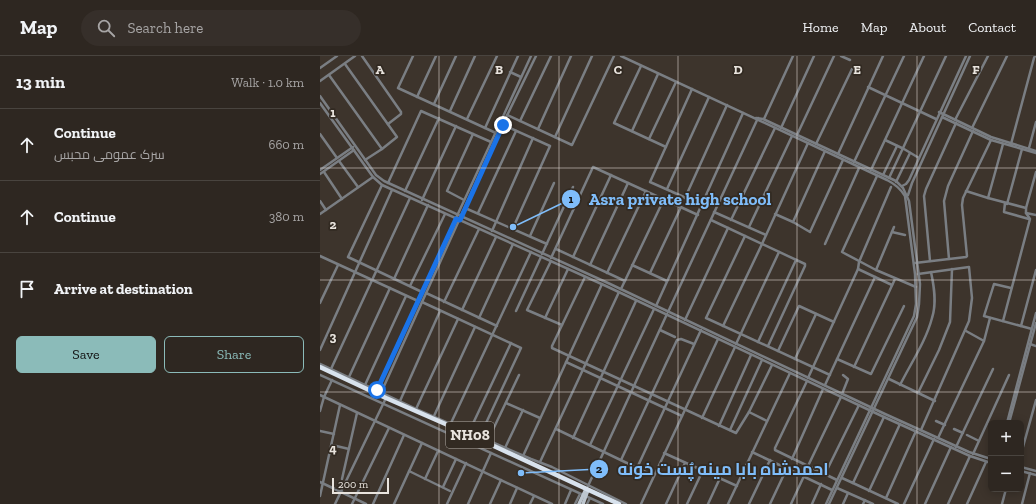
<!DOCTYPE html>
<html lang="en">
<head>
<meta charset="utf-8">
<style>
  body { margin:0; font-family:"Zilla Slab",Cairo,serif; background:#362f2a; color:#f1f3f6 }
  .controls { position:absolute; right:12px; bottom:12px; display:grid; overflow:hidden; border-radius:6px; box-shadow:0 2px 10px #0003 }
  .controls button { width:36px; height:36px; display:grid; place-items:center; padding:0; border:0; border-bottom:1px solid #49443f; background:#2e2721; color:#f1f3f6; font:20px sans-serif }
  .scale { position:absolute; left:12px; bottom:10px; width:57px; box-sizing:border-box; padding-left:4px; border:2px solid #e9e4de; border-top:0; font-size:11px; line-height:14px; white-space:nowrap; color:#e9e4de; -webkit-text-stroke:3px #322a22; paint-order:stroke }
  .stop { position:absolute; width:12px; height:12px; margin:-9px; border:3px solid #1a73e8; border-radius:50%; background:#fff }
  .stop.end { background:#1a73e8; border-color:#fff; box-shadow:0 1px 4px #0008 }
  .list { margin:0; padding:0; list-style:none }
  h2 { display:flex; justify-content:space-between; align-items:center; height:52px; margin:0; padding:0 16px; font-size:17px }
  h2 small { font-size:13px; font-weight:400; color:#a7a5a5 }
  .list li { display:grid; grid-template-columns:26px 1fr auto; gap:12px; align-items:center; box-sizing:border-box; height:72px; padding:0 16px; border-top:1px solid #49443f }
  .list b { display:block; font-size:15px; white-space:nowrap }
  .list p { margin:0; font-size:13px; white-space:nowrap; color:#a7a5a5 }
  .list em { font-size:13px; font-style:normal; color:#a7a5a5 }
  .actions { display:flex; gap:8px; padding:12px 16px }
  .actions a { flex:1; padding:9px 0; border:1px solid #8bbbb9; border-radius:6px; text-align:center; font-size:14px; color:#8bbbb9 }
  .actions .main { background:#8bbbb9; color:#111 }
  .icon { flex:none; width:22px; height:22px; fill:none; stroke:currentColor; stroke-width:2; stroke-linecap:round; stroke-linejoin:round }
  .map { position:relative; flex:none; width:716px; height:448px; overflow:hidden }
  header { display:flex; align-items:center; gap:24px; box-sizing:border-box; height:56px; padding:0 20px; background:#2e2721; border-bottom:1px solid #49443f }
  header strong { font-size:19px }
  nav { display:flex; gap:22px; margin-inline-start:auto; font-size:14px }
  .search { width:280px; height:36px; background:#362f2a; display:flex; align-items:center; gap:10px; box-sizing:border-box; padding:0 14px; border-radius:22px; color:#a7a5a5; font-size:15px }
  main { display:flex }
  aside { flex:1; background:#2e2721 }
  .map>svg:first-child { display:block }
</style>
</head>
<body>
<header>
<strong>Map</strong>
<div class="search"><svg class="icon" aria-label="search" viewBox="0 0 24 24"><circle cx="10" cy="10" r="6"/><path d="M15 15l6 6"/></svg>Search here</div>
<nav><a>Home</a><a>Map</a><a>About</a><a>Contact</a></nav>
</header>
<main>
<aside>
<h2>13 min<small>Walk · 1.0 km</small></h2>
<ul class="list">
<li><svg class="icon" aria-label="ahead" viewBox="0 0 24 24"><path d="M12 20V5M6 11l6-6 6 6"/></svg><div><b>Continue</b><p>سرک عمومی محبس</p></div><em>660 m</em></li>
<li><svg class="icon" aria-label="ahead" viewBox="0 0 24 24"><path d="M12 20V5M6 11l6-6 6 6"/></svg><div><b>Continue</b></div><em>380 m</em></li>
<li><svg class="icon" aria-label="arrive" viewBox="0 0 24 24"><path d="M6 21V4h12l-3 4 3 4H6"/></svg><div><b>Arrive at destination</b></div></li>
</ul>
<div class="actions"><a class="main">Save</a><a>Share</a></div>
</aside>
<div class="map">
<svg width="716" height="448" viewBox="0 0 716 448">
  <rect width="100%" height="100%" fill="#3d342c"/>
  <g fill="none" stroke-linecap="round" stroke-linejoin="round">
    <g stroke="#7a7e83" stroke-width="2.5">
      <polyline points="42,0 81,56 81,58 68,68"/>
      <polyline points="93,0 78,32 176,77"/>
      <path d="M301,0L567,124C575,128 580,132 585,140L595,218L596,248L594,260L506,448"/>
      <polyline points="521,0 530,4"/>
      <polyline points="25,8 77,81 62,93 45,104"/>
      <polyline points="321,10 294,67 346,91"/>
      <polyline points="0,12 17,0"/>
      <polyline points="190,16 201,21"/>
      <polyline points="9,19 62,93"/>
      <polyline points="0,25 35,0"/>
      <polyline points="548,31 616,63"/>
      <polyline points="372,33 330,126 382,149"/>
      <polyline points="0,40 56,119 64,125 288,227 565,358 649,396 671,403"/>
      <polyline points="97,41 116,0"/>
      <polyline points="0,47 53,121 62,129 286,230 564,361 650,400 671,407"/>
      <polyline points="114,48 136,0"/>
      <polyline points="130,55 155,0"/>
      <polyline points="619,56 671,81 716,95"/>
      <polyline points="187,59 252,89 294,0"/>
      <polyline points="622,61 671,84 716,97"/>
      <polyline points="436,62 443,63 576,125 583,132 589,145 600,228 599,248 597,261 509,448"/>
      <polyline points="147,63 177,0"/>
      <polyline points="444,63 473,0"/>
      <polyline points="635,64 668,0"/>
      <polyline points="200,65 231,0"/>
      <polyline points="183,69 230,90 193,172"/>
      <polyline points="165,72 198,0"/>
      <polyline points="461,72 494,0"/>
      <polyline points="652,72 687,0"/>
      <polyline points="218,73 251,0"/>
      <polyline points="312,75 338,18"/>
      <polyline points="0,78 17,102"/>
      <polyline points="477,79 514,0"/>
      <polyline points="235,81 272,0"/>
      <polyline points="329,83 356,26"/>
      <polyline points="565,84 584,93 599,102"/>
      <polyline points="496,88 532,13"/>
      <polyline points="691,88 714,2 715,0"/>
      <polyline points="709,92 716,66"/>
      <polyline points="518,98 563,0"/>
      <polyline points="19,105 38,131"/>
      <polyline points="534,106 584,0"/>
      <polyline points="0,114 33,91"/>
      <polyline points="551,114 604,0"/>
      <polyline points="4,116 22,143"/>
      <polyline points="0,118 34,94"/>
      <polyline points="563,119 577,90"/>
      <polyline points="557,120 522,196 556,214 596,231"/>
      <polyline points="569,122 626,0"/>
      <polyline points="576,126 590,97"/>
      <polyline points="68,127 101,55 171,86"/>
      <polyline points="62,129 28,201 102,236"/>
      <polyline points="582,130 586,128 589,124 646,0"/>
      <polyline points="347,133 389,41"/>
      <polyline points="85,135 119,62"/>
      <polyline points="646,135 668,142 706,152 706,157 716,159"/>
      <polyline points="588,139 592,127 650,0"/>
      <polyline points="365,142 407,49"/>
      <polyline points="668,142 683,88"/>
      <polyline points="102,144 136,70"/>
      <polyline points="144,144 127,135 153,78"/>
      <polyline points="0,145 6,154"/>
      <polyline points="685,147 684,156 709,163"/>
      <polyline points="687,148 702,93"/>
      <polyline points="145,152 227,188"/>
      <polyline points="706,152 716,116"/>
      <polyline points="394,156 446,179"/>
      <polyline points="158,157 196,75"/>
      <polyline points="0,158 53,121"/>
      <polyline points="455,158 473,166 490,176 523,104"/>
      <polyline points="391,164 485,208 485,210 448,290"/>
      <polyline points="411,164 455,72"/>
      <polyline points="473,166 505,95"/>
      <polyline points="429,171 472,80"/>
      <polyline points="172,175 213,82"/>
      <polyline points="572,176 585,179"/>
      <polyline points="210,180 234,127"/>
      <polyline points="425,180 386,262 510,319"/>
      <polyline points="505,188 539,112"/>
      <polyline points="236,193 305,225"/>
      <polyline points="222,198 253,131"/>
      <polyline points="0,200 98,245"/>
      <polyline points="253,201 291,119"/>
      <polyline points="231,202 273,111 378,159"/>
      <polyline points="629,203 624,145 628,130 653,75"/>
      <polyline points="231,205 207,254 242,269"/>
      <polyline points="610,205 604,140 606,133 636,67"/>
      <polyline points="595,207 646,201 647,200 642,149 643,142 671,84"/>
      <polyline points="270,209 308,127"/>
      <polyline points="312,209 347,225"/>
      <polyline points="538,213 572,229"/>
      <polyline points="556,214 574,171"/>
      <polyline points="287,217 326,135"/>
      <polyline points="330,217 361,151"/>
      <polyline points="598,218 649,211 652,242 649,265 601,374"/>
      <polyline points="265,221 232,290 232,292 416,377 429,356 452,309"/>
      <polyline points="74,223 108,149"/>
      <polyline points="90,230 125,158"/>
      <polyline points="691,232 674,228 664,260 712,273"/>
      <polyline points="301,233 344,143"/>
      <polyline points="106,237 177,270"/>
      <polyline points="102,246 201,292 160,380"/>
      <polyline points="124,246 159,173"/>
      <polyline points="0,247 18,209"/>
      <polyline points="336,250 423,57"/>
      <polyline points="142,254 176,181"/>
      <polyline points="196,255 221,201"/>
      <polyline points="348,256 438,62"/>
      <polyline points="159,262 193,188"/>
      <polyline points="225,262 248,213"/>
      <polyline points="365,264 408,172"/>
      <polyline points="683,265 710,163 706,157"/>
      <polyline points="403,270 442,188 488,87"/>
      <polyline points="701,270 716,214"/>
      <polyline points="340,274 355,281"/>
      <polyline points="646,275 664,285"/>
      <polyline points="438,286 476,204"/>
      <polyline points="416,288 459,196"/>
      <polyline points="710,288 716,290"/>
      <polyline points="0,294 72,134"/>
      <polyline points="458,295 479,250 514,266"/>
      <polyline points="475,303 496,258"/>
      <polyline points="517,303 551,318 584,250"/>
      <polyline points="246,306 362,360"/>
      <polyline points="0,308 96,353 211,403 232,411 306,448"/>
      <polyline points="534,311 575,223"/>
      <polyline points="11,313 90,142"/>
      <polyline points="0,319 283,448"/>
      <polyline points="29,321 70,232"/>
      <polyline points="488,322 538,213 539,206 571,131"/>
      <polyline points="569,323 615,345"/>
      <polyline points="487,325 455,392 455,394 517,424"/>
      <polyline points="45,329 86,240"/>
      <polyline points="505,329 555,221"/>
      <path d="M580,329C591,307 606,285 612,262C617,247 614,230 611,216"/>
      <polyline points="55,337 211,0"/>
      <polyline points="598,337 619,294 630,266 632,213"/>
      <polyline points="522,338 528,323 523,319"/>
      <polyline points="0,339 232,448"/>
      <polyline points="60,339 178,78 216,0"/>
      <polyline points="80,345 120,255"/>
      <polyline points="186,347 220,362"/>
      <polyline points="96,353 138,263"/>
      <polyline points="0,355 4,341 12,324"/>
      <polyline points="429,356 447,365"/>
      <polyline points="114,360 155,271"/>
      <polyline points="382,362 415,291"/>
      <polyline points="616,365 625,369"/>
      <polyline points="131,367 211,196"/>
      <polyline points="687,367 716,257"/>
      <polyline points="689,367 716,267"/>
      <polyline points="399,370 431,299"/>
      <polyline points="236,373 334,420"/>
      <polyline points="634,373 643,377"/>
      <polyline points="410,374 442,304"/>
      <polyline points="0,375 14,378"/>
      <polyline points="149,376 191,287"/>
      <polyline points="647,379 659,385"/>
      <polyline points="253,382 316,245"/>
      <polyline points="618,382 664,285 670,262"/>
      <polyline points="168,384 199,319"/>
      <polyline points="12,389 29,393"/>
      <polyline points="270,389 334,253"/>
      <polyline points="636,391 673,313"/>
      <polyline points="185,392 203,354"/>
      <polyline points="432,396 512,434"/>
      <polyline points="344,397 417,430"/>
      <polyline points="653,398 689,319"/>
      <polyline points="701,398 716,344"/>
      <polyline points="203,400 282,228"/>
      <polyline points="472,403 503,333"/>
      <polyline points="301,404 357,284 361,283 374,288"/>
      <polyline points="220,406 299,236"/>
      <polyline points="488,410 521,341"/>
      <polyline points="701,411 716,415"/>
      <polyline points="317,412 381,274"/>
      <polyline points="89,415 130,435"/>
      <polyline points="701,415 716,419"/>
      <polyline points="505,418 539,349"/>
      <polyline points="522,422 533,427 564,361"/>
      <polyline points="22,423 37,357"/>
      <polyline points="105,423 118,395"/>
      <polyline points="0,426 46,448"/>
      <polyline points="533,427 578,448"/>
      <polyline points="268,430 347,258"/>
      <polyline points="123,431 136,403"/>
      <polyline points="517,432 553,448"/>
      <polyline points="549,435 580,368"/>
      <polyline points="0,440 20,349"/>
      <polyline points="566,442 596,375"/>
      <polyline points="15,448 66,342"/>
      <polyline points="32,448 69,372"/>
      <polyline points="53,448 84,379"/>
      <polyline points="74,448 102,387"/>
      <polyline points="127,448 146,407"/>
      <polyline points="148,448 171,397"/>
      <polyline points="170,448 181,424"/>
      <polyline points="190,448 197,432"/>
      <polyline points="210,448 214,440"/>
      <polyline points="245,448 251,434"/>
      <polyline points="255,448 260,438"/>
      <polyline points="267,448 270,442"/>
      <polyline points="321,448 398,283"/>
      <polyline points="346,448 365,407"/>
      <polyline points="367,448 383,414"/>
      <polyline points="388,448 400,422"/>
      <polyline points="408,448 470,317"/>
      <polyline points="429,448 450,404"/>
      <polyline points="450,448 467,412"/>
      <polyline points="471,448 484,420"/>
      <polyline points="492,448 501,428"/>
      <polyline points="523,448 528,437"/>
      <polyline points="543,448 545,444"/>
      <polyline points="584,448 614,383"/>
      <polyline points="605,448 631,391"/>
      <polyline points="628,448 650,400"/>
      <polyline points="647,448 666,406"/>
      <polyline points="682,448 686,433"/>
      <polyline points="702,448 710,417"/>
    </g>
    <g stroke="#bdc6cf" stroke-width="3.5">
      <polyline points="259,448 266,433"/>
      <polyline points="263,448 268,434"/>
    </g>
    <polyline stroke="#d8e2ed" stroke-width="4.5" points="0,311 66,342 146,377 299,448"/>
  </g>
  <g fill="none" stroke-linecap="round" stroke-linejoin="round">
    <polyline stroke="#1a73e8" stroke-width="5" points="57,334 136,163 140,164 141,162 183,69"/>
  </g>
  <path fill="none" stroke="#e9e4de" stroke-width="1" stroke-opacity="0.55" d="M119,0V448M239,0V448M358,0V448M477,0V448M597,0V448M0,112H716M0,224H716M0,336H716"/>
  <g text-anchor="middle" stroke-width="3.5" stroke-linejoin="round" paint-order="stroke">
    <rect fill="#322a22" stroke="#b2aca6" stroke-width="1" x="126" y="366" width="48" height="26" rx="3"/>
    <g font-size="15" font-weight="bold" fill="#e9e4de">
      <text x="150" y="384">NH08</text>
    </g>
  </g>
  <g font-size="13" text-anchor="middle" font-weight="bold" fill="#e9e4de" stroke="#322a22" stroke-width="3.5" stroke-linejoin="round" paint-order="stroke">
    <text x="60" y="18">A</text>
    <text x="179" y="18">B</text>
    <text x="298" y="18">C</text>
    <text x="418" y="18">D</text>
    <text x="537" y="18">E</text>
    <text x="656" y="18">F</text>
    <text x="13" y="61">1</text>
    <text x="13" y="173">2</text>
    <text x="13" y="285">3</text>
    <text x="13" y="397">4</text>
  </g>
  <path fill="none" stroke="#7fbdfa" stroke-width="1.5" d="M193 171L251 143M201 417L279 413"/>
  <g fill="#7fbdfa" stroke="#322a22" stroke-width="1.5">
    <circle cx="193" cy="171" r="4"/>
    <circle cx="201" cy="417" r="4"/>
    <circle cx="251" cy="143" r="10"/>
    <circle cx="279" cy="413" r="10"/>
  </g>
  <g font-size="12" text-anchor="middle" font-weight="bold" fill="#111">
    <text x="251" y="147">1</text>
    <text x="279" y="417">2</text>
  </g>
  <g font-size="17" text-anchor="middle" font-weight="bold" fill="#7fbdfa" stroke="#322a22" stroke-width="3.5" stroke-linejoin="round" paint-order="stroke">
    <text x="360" y="149">Asra private high school</text>
    <text x="403" y="419">احمدشاه بابا مینه پُست خونه</text>
  </g>
</svg>
<div class="controls">
<button>+</button>
<button>−</button>
</div>
<div class="scale">200 m</div>
<div class="stop" style="left:57px;top:334px"></div>
<div class="stop end" style="left:183px;top:69px"></div>
</div>
</main>
</body>
</html>
